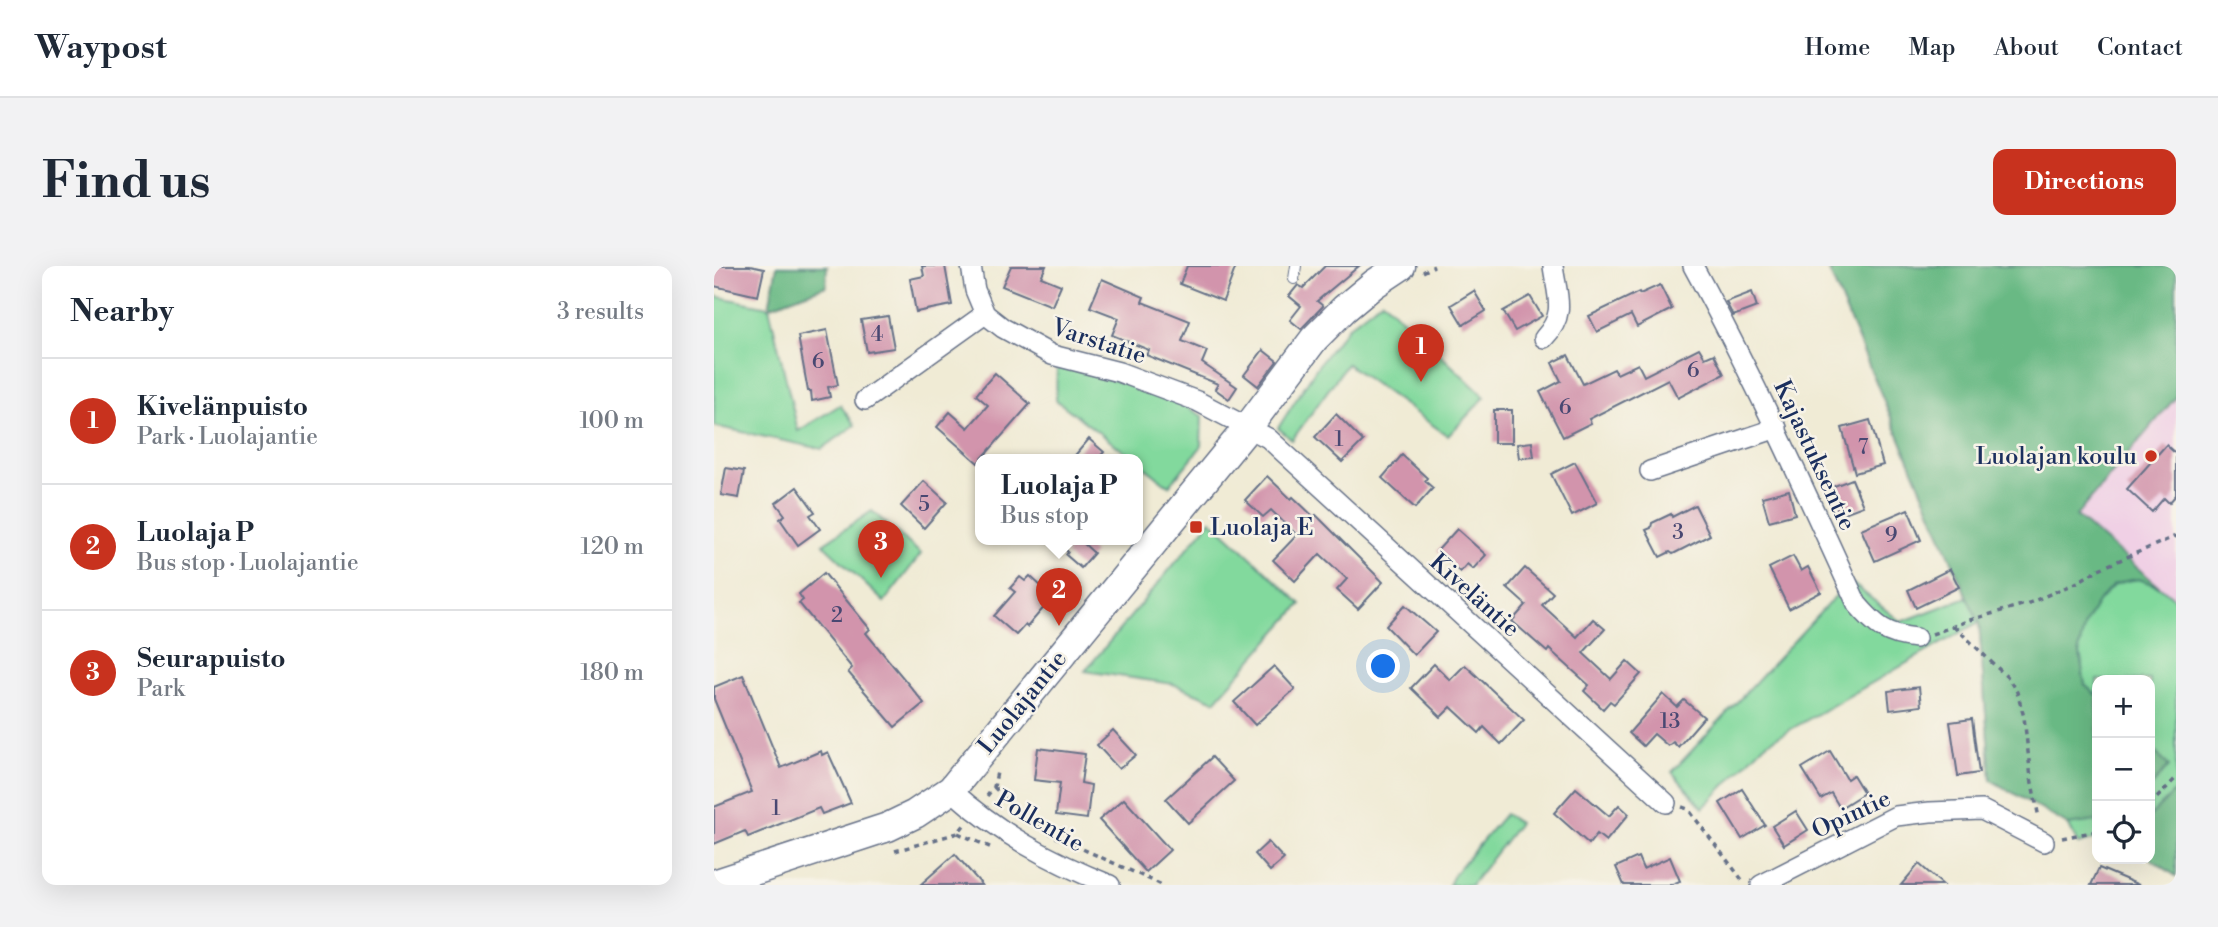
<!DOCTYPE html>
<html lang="en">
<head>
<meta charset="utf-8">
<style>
  body { margin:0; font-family:"Libre Bodoni",serif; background:#f2f2f3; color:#1f2937 }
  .controls { position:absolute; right:21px; bottom:21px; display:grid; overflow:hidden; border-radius:14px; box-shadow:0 7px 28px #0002 }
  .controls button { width:63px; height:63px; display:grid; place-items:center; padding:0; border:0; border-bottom:2px solid #e0e1e3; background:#fff; color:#1f2937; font:35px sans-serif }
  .you { position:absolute; left:670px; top:401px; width:24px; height:24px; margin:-18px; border:5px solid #fff; border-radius:50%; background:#1a73e8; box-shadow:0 0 0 10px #1a73e833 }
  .badge { display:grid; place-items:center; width:46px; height:46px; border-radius:50%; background:#c8321e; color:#fff; font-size:23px; font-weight:700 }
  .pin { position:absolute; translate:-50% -58px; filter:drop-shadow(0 2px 4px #0008) }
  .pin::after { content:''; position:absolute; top:37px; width:24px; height:21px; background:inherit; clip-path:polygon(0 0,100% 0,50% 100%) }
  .popup { position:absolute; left:261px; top:188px; width:168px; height:91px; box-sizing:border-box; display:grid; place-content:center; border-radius:14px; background:#fff; filter:drop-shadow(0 2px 5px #0005); font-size:23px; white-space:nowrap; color:#747a83 }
  .popup b { font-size:26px; color:#1f2937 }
  .popup::after { content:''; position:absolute; left:50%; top:100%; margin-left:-14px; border:14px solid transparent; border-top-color:#fff }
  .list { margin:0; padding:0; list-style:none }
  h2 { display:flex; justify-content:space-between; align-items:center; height:91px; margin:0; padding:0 28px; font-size:30px }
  h2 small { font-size:23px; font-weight:400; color:#747a83 }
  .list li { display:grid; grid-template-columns:46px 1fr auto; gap:21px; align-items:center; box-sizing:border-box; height:126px; padding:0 28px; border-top:2px solid #e0e1e3 }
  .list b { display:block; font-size:26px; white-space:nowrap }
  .list p { margin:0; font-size:23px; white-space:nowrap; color:#747a83 }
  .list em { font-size:23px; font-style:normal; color:#747a83 }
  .icon { flex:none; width:38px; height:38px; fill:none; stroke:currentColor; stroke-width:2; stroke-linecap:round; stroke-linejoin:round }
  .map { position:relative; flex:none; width:1462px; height:619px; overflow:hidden; border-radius:14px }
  header { display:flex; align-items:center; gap:42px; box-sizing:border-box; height:98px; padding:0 35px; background:#fff; border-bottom:2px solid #e0e1e3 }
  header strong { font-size:33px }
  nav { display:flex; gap:38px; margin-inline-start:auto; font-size:24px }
  .intro { display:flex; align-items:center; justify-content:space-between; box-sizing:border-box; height:168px; padding:0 42px }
  h1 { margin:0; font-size:49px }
  .button { padding:18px 32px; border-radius:14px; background:#c8321e; color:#fff; font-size:24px; font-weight:700 }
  main { display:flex; gap:42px; padding:0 42px }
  aside { flex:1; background:#fff; border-radius:14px; box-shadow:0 7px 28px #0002 }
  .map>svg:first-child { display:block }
</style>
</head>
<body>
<header>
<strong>Waypost</strong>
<nav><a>Home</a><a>Map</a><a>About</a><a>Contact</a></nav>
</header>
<div class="intro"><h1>Find us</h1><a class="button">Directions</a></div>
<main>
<aside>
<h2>Nearby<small>3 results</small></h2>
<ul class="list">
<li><span class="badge">1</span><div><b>Kivelänpuisto</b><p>Park · Luolajantie</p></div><em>100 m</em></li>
<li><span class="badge">2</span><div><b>Luolaja P</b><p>Bus stop · Luolajantie</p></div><em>120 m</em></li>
<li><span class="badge">3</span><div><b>Seurapuisto</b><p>Park</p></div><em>180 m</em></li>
</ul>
</aside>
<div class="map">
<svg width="1462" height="619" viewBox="0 0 1462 619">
  <rect width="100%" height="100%" fill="#f7f3e8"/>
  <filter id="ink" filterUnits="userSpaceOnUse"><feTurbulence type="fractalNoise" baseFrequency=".0143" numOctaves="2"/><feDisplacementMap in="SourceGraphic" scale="14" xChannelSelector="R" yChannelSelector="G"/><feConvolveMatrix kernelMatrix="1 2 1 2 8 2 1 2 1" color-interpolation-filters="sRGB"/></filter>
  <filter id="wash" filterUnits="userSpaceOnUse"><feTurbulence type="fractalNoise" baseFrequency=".00686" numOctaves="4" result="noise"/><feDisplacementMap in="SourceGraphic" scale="28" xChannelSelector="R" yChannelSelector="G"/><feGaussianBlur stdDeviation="1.57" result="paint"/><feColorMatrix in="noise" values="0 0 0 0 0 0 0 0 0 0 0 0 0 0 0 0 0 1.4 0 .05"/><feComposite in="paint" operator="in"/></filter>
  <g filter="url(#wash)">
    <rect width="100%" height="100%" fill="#f0ebd5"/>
    <polygon fill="#f0d0e5" points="1462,131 1462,334 1362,250"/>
    <g fill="#82d99d" stroke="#4e847e" stroke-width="2">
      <polygon points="0,30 55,41 84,165 126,139 141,159 108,183 0,160"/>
      <polygon points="668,34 771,131 734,170 633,98 578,174 564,162 603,101 635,60"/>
      <path d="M343,99C390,112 447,123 488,150L487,181L455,220L424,196V194H421L342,134Z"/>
      <polygon points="158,245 207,288 170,336 109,278"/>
      <polygon points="497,254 587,338 501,435 459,418 371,405"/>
      <path d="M1425,313L1446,321L1462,334V610L1436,592V414H1383V573L1364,578L1354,558L1277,514L1265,356L1051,478L989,542L958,506L1128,323L1139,318L1187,356L1253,331L1265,355L1368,398C1368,394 1365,387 1365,382C1364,364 1384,330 1399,320C1406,315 1417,314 1425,313Z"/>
      <polygon points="791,548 805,557 757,619 735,619 741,607"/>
    </g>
    <g fill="#69b984" stroke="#427471" stroke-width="2">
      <polygon points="63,0 113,0 112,20 55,41"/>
      <polygon points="1127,0 1462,0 1462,131 1362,250 1446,321 1425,313 1412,315 1399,319 1384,336 1371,358 1365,382 1371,419 1383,430 1383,555 1354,559 1277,514 1265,356 1253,331 1115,5"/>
      <polygon points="1436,481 1455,500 1436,522"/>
      <polygon points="1462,524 1462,610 1436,592 1436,550"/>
    </g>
    <g id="blocks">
      <g fill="#d294ac">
        <polygon points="0,0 36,0 50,3 44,30 0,20"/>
        <polygon points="208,0 231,0 238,39 202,46 196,13 210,10"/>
        <polygon points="297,0 332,0 327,11 347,19 338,40 288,20"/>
        <polygon points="473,0 522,0 509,35 466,18"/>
        <polygon points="611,0 645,0 603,35 609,40 587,63 576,54 587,40 575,30 584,19 589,22"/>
        <polygon points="388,13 430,31 428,36 476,55 468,75 493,85 488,97 523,121 515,133 501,123 504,118 432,89 435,84 398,69 405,52 376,41"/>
        <polygon points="946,19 958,43 923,61 917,49 883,66 875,50 925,26 926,28"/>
        <polygon points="760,25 772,45 749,59 737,39"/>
        <polygon points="1038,26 1043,41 1019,50 1012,36"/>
        <polygon points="816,30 828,50 801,65 789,45"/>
        <polygon points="174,50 180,82 153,86 147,54"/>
        <polygon points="113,64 124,119 114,121 116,131 98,135 97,125 94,125 84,70"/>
        <polygon points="985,82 991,92 1000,88 1010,108 964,132 954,113 875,153 877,157 849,171 826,126 847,115 838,97 854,89 869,118 900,103 903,108 924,98 930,110"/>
        <polygon points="549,84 563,95 544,120 530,109"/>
        <polygon points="281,107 316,138 264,197 223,161 236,146 254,162 274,139 262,129"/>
        <rect x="780" y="144" width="18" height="33"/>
        <polygon points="622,148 649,175 628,196 601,171"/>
        <polygon points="1156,154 1169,199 1141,207 1128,162"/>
        <polygon points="375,173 390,186 383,194 357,194"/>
        <polygon points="818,176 820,191 805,192 803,178"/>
        <polygon points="1452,179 1462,188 1462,229 1455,237 1450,232 1438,246 1413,223"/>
        <polygon points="688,189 713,212 711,215 719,222 701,242 668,212"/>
        <polygon points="861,196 883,237 858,250 837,208"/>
        <polygon points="12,202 30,205 25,232 7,229"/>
        <polygon points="553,210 577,233 579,231 600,251 602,249 669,316 644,343 623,324 633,313 606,288 581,315 559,294 583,269 557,244 549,251 531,234"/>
        <polygon points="1138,213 1149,240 1125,249 1115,222"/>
        <polygon points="210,215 233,236 210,262 187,240"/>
        <polygon points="83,221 101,246 96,249 106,263 84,279 66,253 71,249 62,237"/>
        <polygon points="1075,224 1081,248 1055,255 1048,231"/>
        <polygon points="981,239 996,269 959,288 956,286 946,291 932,264 937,262 938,257 957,248 958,251"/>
        <polygon points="1194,243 1207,274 1161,295 1147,263"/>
        <polygon points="743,263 772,289 759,303 753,298 746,306 723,285"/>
        <polygon points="358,274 366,274 380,287 367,302 352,289 354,286 351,283"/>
        <polygon points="1079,290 1087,305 1094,301 1107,326 1075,343 1055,302"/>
        <polygon points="811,302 839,327 828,339 863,371 879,353 891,363 869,387 897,413 913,395 927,408 900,438 896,435 889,443 870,425 875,419 835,383 833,386 798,355 812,339 793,322"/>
        <polygon points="1236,303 1245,321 1202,342 1194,324"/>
        <polygon points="110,307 156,363 152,367 210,437 181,461 134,406 138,402 85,337 89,334 85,328"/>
        <polygon points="316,310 339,331 313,361 311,359 302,369 280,350 301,326 296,322 306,311 311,315"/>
        <polygon points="691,339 722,366 700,389 672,360"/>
        <polygon points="720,398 736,414 751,399 810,454 787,478 770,461 765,467 737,441 727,451 697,422"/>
        <polygon points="560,400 581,423 541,459 520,436"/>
        <polygon points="29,409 67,502 107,485 108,489 114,486 137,537 108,548 105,542 34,571 31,565 0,578 0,541 38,526 0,433 0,421"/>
        <polygon points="1205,421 1207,440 1176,444 1174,425"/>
        <polygon points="949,428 963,441 970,434 990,451 964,481 959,476 954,480 940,468 929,480 915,467"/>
        <polygon points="1258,453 1265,507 1244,510 1236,456"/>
        <polygon points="399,464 422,489 405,503 383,479"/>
        <polygon points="324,482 371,488 367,517 377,519 373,553 342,549 346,517 320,514"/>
        <polygon points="1116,485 1133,513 1139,509 1150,527 1126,542 1117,527 1107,533 1088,502"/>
        <polygon points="498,491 520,515 474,557 452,533"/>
        <polygon points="862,522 895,550 905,539 915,548 892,575 883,568 875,578 840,547"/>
        <polygon points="1028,523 1051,559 1028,573 1006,537"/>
        <polygon points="410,533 456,584 432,606 385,554"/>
        <polygon points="1082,545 1094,564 1070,579 1058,560"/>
        <polygon points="554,576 570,593 556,605 541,588"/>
        <polygon points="241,588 268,619 206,619"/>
        <polygon points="924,591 929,603 956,591 966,615 956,619 910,619 902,601"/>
        <polygon points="1205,598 1229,619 1187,619"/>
        <polygon points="1385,602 1425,619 1377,619"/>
      </g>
    </g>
  </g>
  <g filter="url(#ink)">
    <use href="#blocks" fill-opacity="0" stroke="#667188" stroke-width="2"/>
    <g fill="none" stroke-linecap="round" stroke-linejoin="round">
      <g stroke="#667188" stroke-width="12">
        <polyline id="service" points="580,13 582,0"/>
      </g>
      <g stroke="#667188" stroke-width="22">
        <g id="minor">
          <polyline points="257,0 261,24 271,48 289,62 338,89 405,106 483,135 554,172 952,537"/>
          <path d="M979,0C1039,110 1091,224 1143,338C1162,360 1172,369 1202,372"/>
          <path d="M830,72C853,48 843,30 839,0"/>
          <polyline points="151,134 271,48"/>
          <polyline points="936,205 1063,162"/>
          <path d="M237,524C286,568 336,595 396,619"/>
          <polyline points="1047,619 1182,550 1216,546 1268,544 1330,576"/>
        </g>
      </g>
      <g stroke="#667188" stroke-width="31">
        <polyline id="secondary" points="0,618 174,561 201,548 237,524 534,161 600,73 630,43 660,18 687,0"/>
      </g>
      <g stroke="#667188" stroke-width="3.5" stroke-dasharray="5 5" stroke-linecap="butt">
        <polyline points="709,6 720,0"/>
        <polyline points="1240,360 1294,412 1303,426 1310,451 1317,512 1325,552"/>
        <polyline points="1218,368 1256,354 1315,337 1364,316 1385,303 1462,270"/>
        <polyline points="280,521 301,544 342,571 448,619"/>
        <polyline points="273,530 280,521 283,506"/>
        <polyline points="1436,539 1462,512"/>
        <polyline points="968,541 974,543 1029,615"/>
        <polyline points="244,567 280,583"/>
        <polyline points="1348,572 1383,565"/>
        <polyline points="181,585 244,567 251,558"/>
      </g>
      <use href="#service" stroke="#fff" stroke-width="10"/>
      <use href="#minor" stroke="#fff" stroke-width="19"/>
      <use href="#secondary" stroke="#fff" stroke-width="28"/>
    </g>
  </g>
  <g fill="#c8321e" stroke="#f7f3e8" stroke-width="2.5">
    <circle cx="1437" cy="190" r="7"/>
    <rect x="475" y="254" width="14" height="14" rx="3.5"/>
  </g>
  <g text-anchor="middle" stroke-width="5" stroke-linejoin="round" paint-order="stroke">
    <g font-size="21" fill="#494872">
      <text x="163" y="75">4</text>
      <text x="104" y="102">6</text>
      <text x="979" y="111">6</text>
      <text x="851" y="148">6</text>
      <text x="625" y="180">1</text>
      <text x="1149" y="188">7</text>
      <text x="210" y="245">5</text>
      <text x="964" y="273">3</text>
      <text x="1177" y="276">9</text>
      <text x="123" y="356">2</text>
      <text x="956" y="462">13</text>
      <text x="62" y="549">1</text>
    </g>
    <g font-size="24" fill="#1b2f5e" stroke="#f7f3e8">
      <text transform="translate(385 75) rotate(18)" y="8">Varstatie</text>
      <text transform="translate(1101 189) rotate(65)" y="8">Kajastuksentie</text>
      <text transform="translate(761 329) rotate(42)" y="8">Kiveläntie</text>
      <text transform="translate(308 436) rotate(-51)" y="8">Luolajantie</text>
      <text transform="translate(1137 548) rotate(-25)" y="8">Opintie</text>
      <text transform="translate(326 555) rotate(30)" y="8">Pollentie</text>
    </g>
    <g font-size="24" fill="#1b2f5e" stroke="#f7f3e8" text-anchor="end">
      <text x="1423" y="198">Luolajan koulu</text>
      <text x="496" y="269" text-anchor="start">Luolaja E</text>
    </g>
  </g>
</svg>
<div class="controls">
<button>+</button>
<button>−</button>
<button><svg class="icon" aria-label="locate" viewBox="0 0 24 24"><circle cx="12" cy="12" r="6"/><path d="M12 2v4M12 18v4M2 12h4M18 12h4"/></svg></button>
</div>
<div class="you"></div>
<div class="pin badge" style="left:707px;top:116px">1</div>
<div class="pin badge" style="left:345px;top:360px">2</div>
<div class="popup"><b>Luolaja P</b>Bus stop</div>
<div class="pin badge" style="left:167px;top:312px">3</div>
</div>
</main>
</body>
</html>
